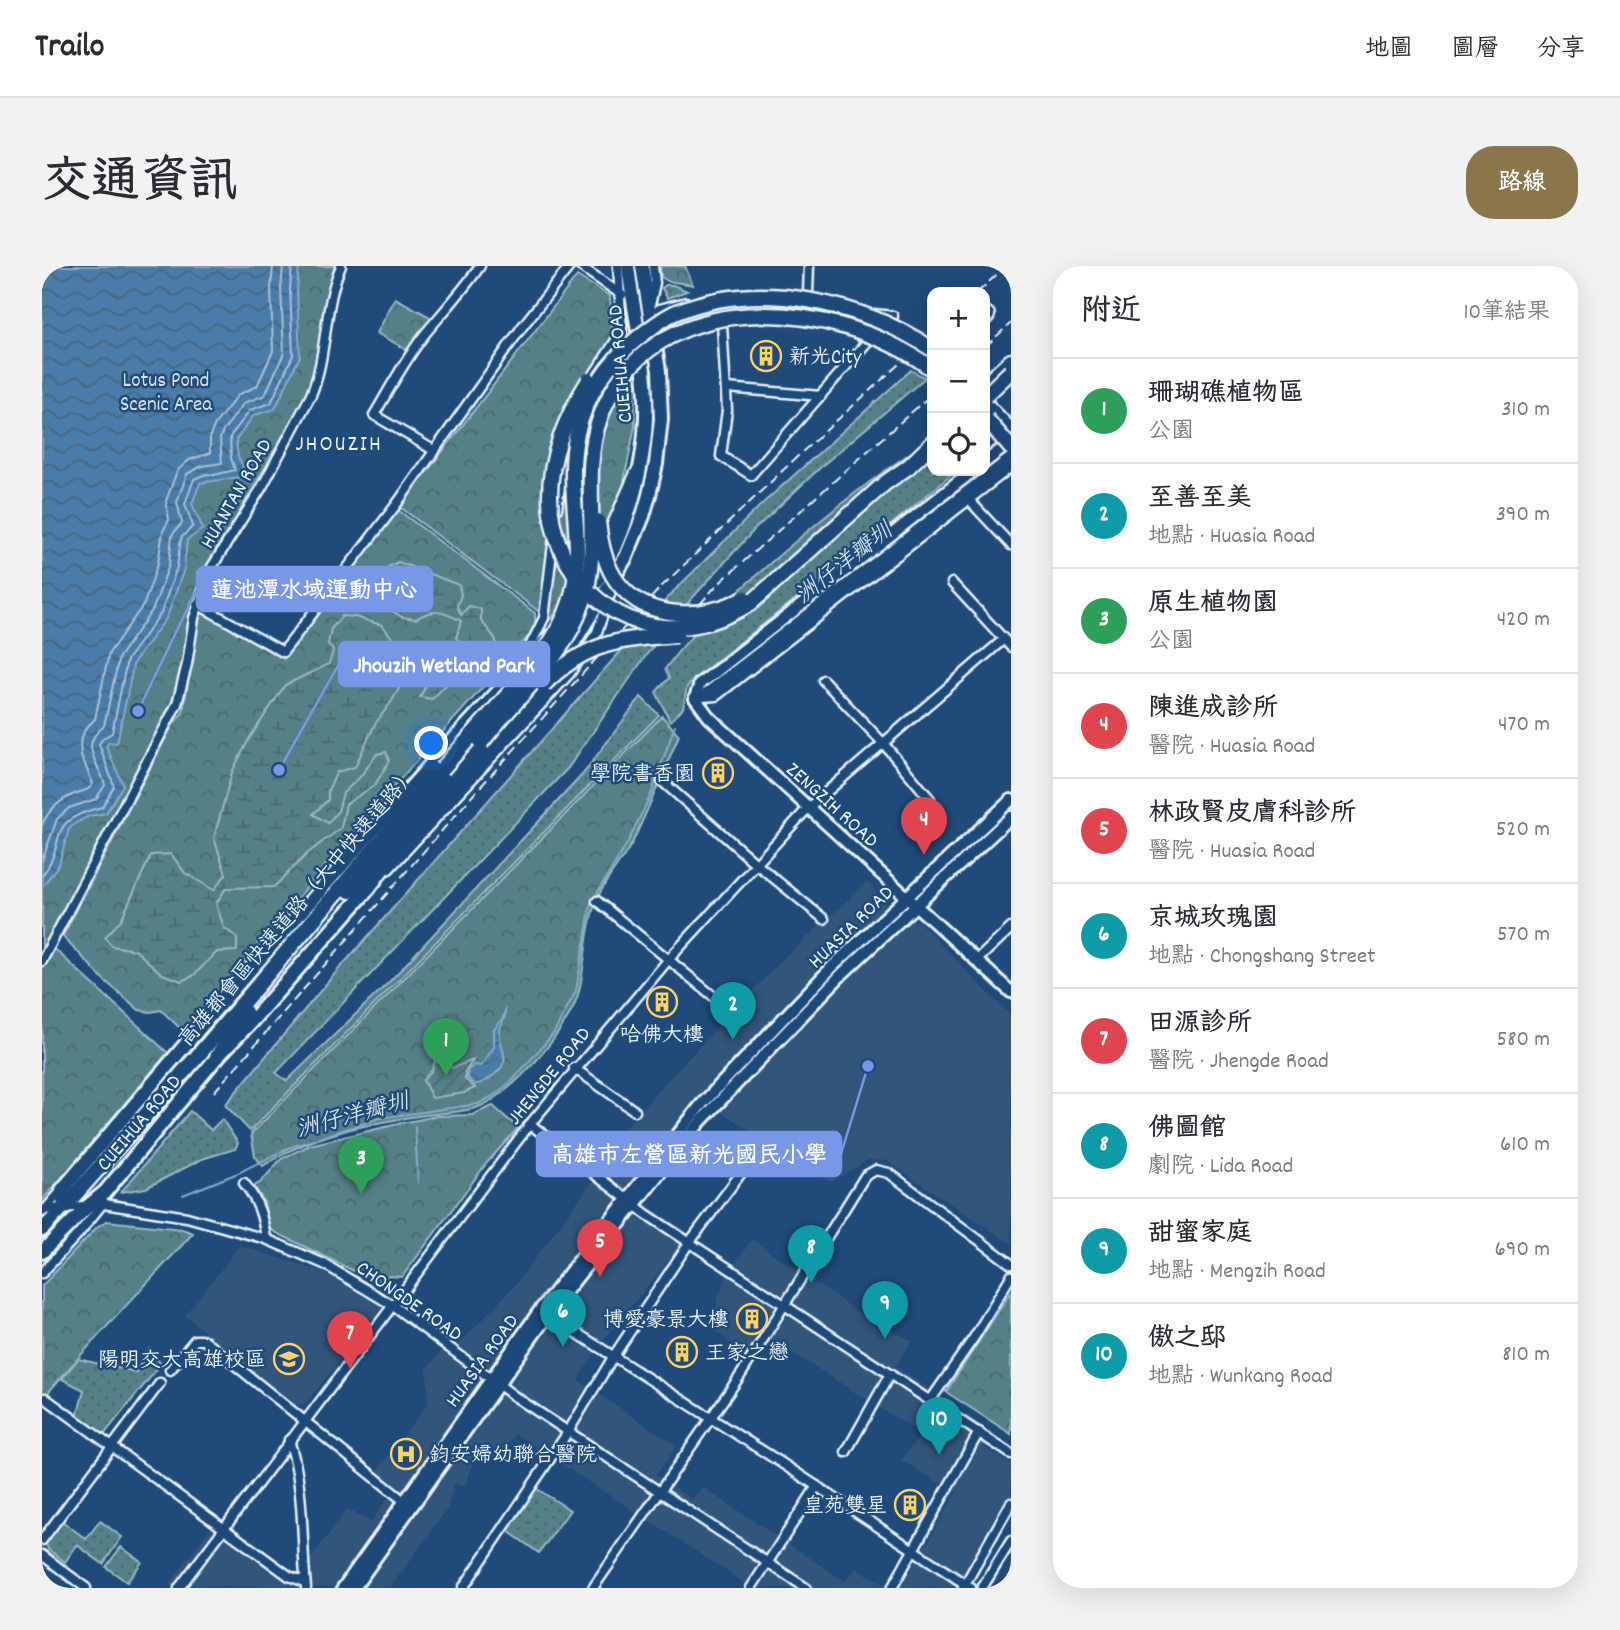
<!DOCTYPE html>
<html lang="zh-TW">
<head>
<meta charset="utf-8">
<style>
  body { margin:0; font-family:Dekko,"LXGW WenKai TC",sans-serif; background:#f2f2f3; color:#2b2b33 }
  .controls { position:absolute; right:21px; top:21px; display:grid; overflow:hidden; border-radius:14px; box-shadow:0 7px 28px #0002 }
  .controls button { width:63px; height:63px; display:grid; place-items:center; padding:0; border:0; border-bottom:2px solid #e1e1e2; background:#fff; color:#2b2b33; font:35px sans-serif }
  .you { position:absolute; left:390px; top:478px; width:24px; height:24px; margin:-18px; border:5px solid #fff; border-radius:50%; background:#1a73e8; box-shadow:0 0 0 10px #1a73e833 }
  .badge { display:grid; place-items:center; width:46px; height:46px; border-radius:50%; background:#8a764a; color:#fff; font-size:23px; font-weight:700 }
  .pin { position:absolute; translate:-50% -58px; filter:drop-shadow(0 2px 4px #0008) }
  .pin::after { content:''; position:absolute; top:37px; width:24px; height:21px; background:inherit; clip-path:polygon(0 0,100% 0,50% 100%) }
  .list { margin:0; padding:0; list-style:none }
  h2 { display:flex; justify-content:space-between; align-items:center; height:91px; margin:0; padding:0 28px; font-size:30px }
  h2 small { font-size:23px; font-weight:400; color:#7c7c81 }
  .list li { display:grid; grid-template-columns:46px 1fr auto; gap:21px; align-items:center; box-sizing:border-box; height:105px; padding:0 28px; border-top:2px solid #e1e1e2 }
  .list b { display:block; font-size:26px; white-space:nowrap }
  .list p { margin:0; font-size:23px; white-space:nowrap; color:#7c7c81 }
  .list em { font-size:23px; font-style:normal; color:#7c7c81 }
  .icon { flex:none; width:38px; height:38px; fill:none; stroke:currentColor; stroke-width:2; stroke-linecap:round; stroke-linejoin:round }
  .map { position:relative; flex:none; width:969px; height:1322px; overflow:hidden; border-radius:28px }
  header { display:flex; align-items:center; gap:42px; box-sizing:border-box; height:98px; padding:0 35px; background:#fff; border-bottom:2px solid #e1e1e2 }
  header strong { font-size:33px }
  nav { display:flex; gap:38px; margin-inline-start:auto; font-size:24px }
  .intro { display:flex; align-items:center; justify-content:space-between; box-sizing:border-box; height:168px; padding:0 42px }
  h1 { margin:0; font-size:49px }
  .button { padding:18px 32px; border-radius:28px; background:#8a764a; color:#fff; font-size:24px; font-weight:700 }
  main { display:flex; gap:42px; padding:0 42px }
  aside { flex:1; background:#fff; border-radius:28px; box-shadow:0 7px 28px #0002 }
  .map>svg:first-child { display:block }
</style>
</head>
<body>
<header>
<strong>Trailo</strong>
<nav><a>地圖</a><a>圖層</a><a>分享</a></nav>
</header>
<div class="intro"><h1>交通資訊</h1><a class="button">路線</a></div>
<main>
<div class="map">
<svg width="969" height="1322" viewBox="0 0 969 1322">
  <defs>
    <pattern id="grass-dots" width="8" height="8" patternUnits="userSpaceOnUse" patternTransform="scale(1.75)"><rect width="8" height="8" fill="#548088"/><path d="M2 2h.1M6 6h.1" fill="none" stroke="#4e676c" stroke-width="1.8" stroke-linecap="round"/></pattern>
    <pattern id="forest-crowns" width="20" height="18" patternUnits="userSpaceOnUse" patternTransform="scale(1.75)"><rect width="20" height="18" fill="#548088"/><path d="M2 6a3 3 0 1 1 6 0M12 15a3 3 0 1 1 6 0" fill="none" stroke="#4e676c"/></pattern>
    <pattern id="wetland-marsh" width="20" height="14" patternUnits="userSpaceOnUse" patternTransform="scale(1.75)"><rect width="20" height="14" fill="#548088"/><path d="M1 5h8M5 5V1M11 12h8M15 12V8" fill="none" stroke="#4e676c"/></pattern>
    <pattern id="garden-furrows" width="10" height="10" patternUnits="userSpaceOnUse" patternTransform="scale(1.75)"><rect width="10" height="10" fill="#548088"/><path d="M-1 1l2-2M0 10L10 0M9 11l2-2" fill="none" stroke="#4e676c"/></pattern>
    <pattern id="water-waves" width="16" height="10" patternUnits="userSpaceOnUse" patternTransform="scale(1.75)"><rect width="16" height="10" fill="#4a7ca8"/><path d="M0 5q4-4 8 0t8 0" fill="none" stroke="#48657e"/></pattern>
  </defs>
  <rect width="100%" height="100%" fill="#1f4a7a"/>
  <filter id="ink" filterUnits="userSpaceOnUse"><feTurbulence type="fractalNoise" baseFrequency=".0143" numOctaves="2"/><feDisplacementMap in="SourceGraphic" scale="14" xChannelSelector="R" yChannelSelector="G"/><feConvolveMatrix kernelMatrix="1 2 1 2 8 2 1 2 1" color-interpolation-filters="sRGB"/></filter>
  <g filter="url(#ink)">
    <g fill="#32547c">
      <polygon points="825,616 863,658 872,654 877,656 969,750 969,978 845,895 826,894 790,916 785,915 678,845 604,938 649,968 560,1075 536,1114 635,1180 614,1209 650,1234 660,1221 803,1315 815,1302 848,1322 710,1322 473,1168 455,1193 443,1188 431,1198 423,1220 412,1218 406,1242 348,1322 126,1320 177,1250 257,1308 305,1243 329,1256 347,1230 329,1213 386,1137 385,1103 409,1073 416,1079 472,1020 551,915 542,907 635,804 739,695"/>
      <polygon points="710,973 818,1048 871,1075 853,1100 953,1168 942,1181 969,1197 969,1246 927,1322 858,1322 914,1227 859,1194 879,1168 730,1074 713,1098 667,1059 684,1010"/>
      <polygon points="198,979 280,1006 341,1040 264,1137 250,1140 143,1049"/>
    </g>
    <g fill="url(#grass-dots)" stroke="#9eb8c0" stroke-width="2">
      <polygon points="869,104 883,112 781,199 712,264 644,339 602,392 526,502 234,807 245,815 349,714 541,508 599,431 617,449 208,865 183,839 290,711 632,325 720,238"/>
      <path d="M890,173V205H914L856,253L654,411L645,421L641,442L628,455L614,426L627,412L623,403C653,361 694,327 733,293C783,250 834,208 890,173Z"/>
      <polygon points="148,845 169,864 180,853 196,877 193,883 160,893 104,922 79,926"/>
      <polygon points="107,1083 119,1098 61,1170 35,1151 42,1124 20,1113 36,1093 94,1106"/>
      <polygon points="492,1221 528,1244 497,1287 463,1263"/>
      <polygon points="20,1255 44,1273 58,1255 80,1271 61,1298 35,1279 23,1296 6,1283 4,1278"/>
      <polygon points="79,1281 100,1296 85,1316 64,1301"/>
    </g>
    <g fill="url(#forest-crowns)" stroke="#9eb8c0" stroke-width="2">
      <path d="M0,0H296L273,104L261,134L157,318C144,357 141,399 130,439L5,676L126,787L0,935Z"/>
      <polygon points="618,0 643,0 651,19 626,15 619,11"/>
      <polygon points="535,10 568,30 570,62 592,107 593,160 580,225 565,279 551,302 508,354 358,241"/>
      <polygon points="624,19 631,19 645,25 625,32 620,22"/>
      <polygon points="353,32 392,53 367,85 335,67"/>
      <polygon points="356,244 493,347 493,363 328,547 142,766 119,744 108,746 97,744 61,713 21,670 130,460 141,446 158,345 242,393"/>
      <path d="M620,450L637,469C622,505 607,542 590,577C579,597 562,614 554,636C543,665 544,695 537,725C529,761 470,830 434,842C416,847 395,847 376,850C323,858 266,870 221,900L213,890L209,868Z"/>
      <polygon points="451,840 476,862 444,898 360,1011 346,1010 336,1017 227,963 222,936 212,920 218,917 239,893 268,879 360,857 395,850 430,849"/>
      <path d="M64,955L140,963L151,967C101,1023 48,1076 0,1134V1020L55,961Z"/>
      <polygon points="969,1026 969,1168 904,1126"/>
    </g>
    <g fill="url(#wetland-marsh)" stroke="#9eb8c0" stroke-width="2">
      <path d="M356,296L417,319L419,329L415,340L419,349L427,340L439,343V355L453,372L455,380L430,389L414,372L419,355C402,346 392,341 374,353L360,351L325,329C331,313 340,303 356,296Z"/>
      <polygon points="300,350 313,351 340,359 374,402 385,407 416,398 414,409 390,433 378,431 385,417 364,409 350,435 333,458 313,501 295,506 286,524 286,534 271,548 286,557 296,545 301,527 318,511 335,488 344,486 347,495 333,519 304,538 299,562 267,586 232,621 184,622 174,638 182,662 195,671 195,685 175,686 151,710 139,715 120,708 93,684 70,680 63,671 79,654 109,589 129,588 143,607 172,624 184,608 172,572 190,506 207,473 243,419 287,398 291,385 286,378 289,363"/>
    </g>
    <polygon fill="url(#garden-furrows)" stroke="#9eb8c0" stroke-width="2" points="431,794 423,806 423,813 433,822 422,827 390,832 381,814 390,804 393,795 410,802"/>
    <g fill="url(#water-waves)" stroke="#89abc8" stroke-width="2">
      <polygon points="0,0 257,0 255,24 258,90 233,143 212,149 194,174 196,191 205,208 204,210 158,217 150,238 161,263 145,274 142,303 125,351 92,396 75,477 67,476 64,480 81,519 64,547 47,550 34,557 27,563 17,598 0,621"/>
      <path d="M463,745C465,753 458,757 458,766C456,784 472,792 453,808C446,814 442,817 432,819L425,811L426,804L432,799L439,800L452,781V764L461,752Z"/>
    </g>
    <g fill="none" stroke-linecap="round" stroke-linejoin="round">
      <g stroke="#a9c2d8" stroke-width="2">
        <path d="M0,559C7,542 19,533 35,527C43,524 46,525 51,518L39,489L38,477L43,463L53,453L67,387L102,338L116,297L121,265L127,254L124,235L135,205L147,194L168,187V170L173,158L196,129L215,120L231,85L229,23L231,0"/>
        <path d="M0,595L15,553L27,542L54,533L63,519C56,494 36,480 62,460L77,391L111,343L127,299L130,269L140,257L135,236L145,208L160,200L180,197L178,173L181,165L202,137L223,129L242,87L239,23L241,0"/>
        <path d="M0,610C28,572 0,556 60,541L72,520L57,478L61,472L70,467L85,394L119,347L135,301L139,272L151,260L143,238L152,213L164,208L172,209L193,204L189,192L188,171L208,144L229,137L251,89L248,23L250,0"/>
      </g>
      <g stroke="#89abc8" stroke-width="2">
        <polyline points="373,861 376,917"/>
        <polyline points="141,929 196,907 246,882 338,852 436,838 451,830 470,815 512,767 534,725 549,637 586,576 610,526 633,459"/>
      </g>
      <g stroke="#e8f1f8" stroke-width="13">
        <g id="street">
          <polyline points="538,0 580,29"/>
          <polyline points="766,28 767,0"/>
          <polyline points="609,35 613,17 611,0"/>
          <polyline points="617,43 644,36"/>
          <polyline points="832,48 851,50"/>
          <polyline points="680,58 685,144 679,190 709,209 826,75 820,72"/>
          <polyline points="547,116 580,65 576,0"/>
          <polyline points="685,122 779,130"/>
          <path d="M393,185L332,149C348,122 363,94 382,69C401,46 421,25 438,0"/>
          <polyline points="927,234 969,279"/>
          <polyline points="515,243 524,173"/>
          <polyline points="910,317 969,381"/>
          <polyline points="155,338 241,386 354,239 480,61 528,0"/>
          <polyline points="543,384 555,366 571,320"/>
          <polyline points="482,392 502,352 512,270"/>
          <polyline points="781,414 841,477 888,533"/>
          <polyline points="660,431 674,430 969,201"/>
          <polyline points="620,515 713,597 782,653"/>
          <polyline points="347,603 528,407 536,395"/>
          <polyline points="555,635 682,739"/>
          <path d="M0,695L135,438L145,398L152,352L168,304L220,221L269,129C286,88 281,41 299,0"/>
          <polyline points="934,695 969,662"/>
          <polyline points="532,802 593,845"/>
          <polyline points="488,858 604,948 969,1188"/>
          <path d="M202,917C216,935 221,950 224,973"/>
          <polyline points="0,944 62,938 145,951 224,973 282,998 350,1039 472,1130 764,1322"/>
          <polyline points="2,945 20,924"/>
          <polyline points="0,1007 37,967 62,936"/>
          <polyline points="503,1047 738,1196 929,1322"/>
          <polyline points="128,1104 153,1074 162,1074 362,1235"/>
          <polyline points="3,1132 247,1310 263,1316"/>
          <polyline points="888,1135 933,1070 969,1010"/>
          <path d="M247,1174C263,1222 259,1272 264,1322"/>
          <polyline points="804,1186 848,1108"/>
          <polyline points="0,1274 118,1117"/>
          <polyline points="0,1289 44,1322"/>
          <polyline points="137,1322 488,858 627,693 766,542 962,373"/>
          <polyline points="421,1322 526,1166 571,1091 647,977 720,879"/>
          <polyline points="551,1322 700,1107 823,910 834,904 847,907 969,998"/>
          <polyline points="709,1322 775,1220"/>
          <polyline points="850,1322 937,1166"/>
          <polyline points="921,1322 969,1237"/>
          <polyline points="940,1322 969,1275"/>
        </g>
      </g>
      <g stroke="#e8f1f8" stroke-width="16">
        <g id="secondary">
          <polyline points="943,196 969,176"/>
          <polyline points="653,432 667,451 969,726"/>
          <polyline points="653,432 665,427 969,192"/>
          <polyline points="653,432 658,417 663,414 931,205"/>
          <polyline points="301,1322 498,1044 658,840 791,700 969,534"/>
          <polyline points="312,1322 510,1043 659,855 800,708 969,551"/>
        </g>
      </g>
      <g stroke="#e8f1f8" stroke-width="18">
        <g id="primary">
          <path d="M542,331C583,286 606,194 604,134C603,89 591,45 586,0"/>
          <polyline points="0,964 22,941 20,924 173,744 392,495 507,371"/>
          <polyline points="0,986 46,940 63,926 175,791 207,758 327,622 353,587 504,422 584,291 601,250 607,229 614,198 619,153 617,105 600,0"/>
        </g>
      </g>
      <g stroke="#e8f1f8" stroke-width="19">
        <g id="highway">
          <polyline points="943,51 945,49"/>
          <polyline points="943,119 969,95"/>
          <polyline points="943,138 969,165"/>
          <polyline points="866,201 890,178"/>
          <path d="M541,249C542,266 550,275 568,270L596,207"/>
          <polyline points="308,625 439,477"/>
          <polyline points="175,791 203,746"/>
          <polyline points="22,941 153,793 400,503"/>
        </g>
      </g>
      <use href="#street" stroke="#1f4a7a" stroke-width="8"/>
      <use href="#secondary" stroke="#1f4a7a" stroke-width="10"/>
      <use href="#primary" stroke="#1f4a7a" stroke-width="12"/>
      <use href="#highway" stroke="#1f4a7a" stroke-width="14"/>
      <g stroke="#e8f1f8" stroke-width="2" stroke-dasharray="10 5" stroke-linecap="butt">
        <polyline points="936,26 964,0"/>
        <polyline points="943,81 969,57"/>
        <polyline points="638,361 674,320 890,128"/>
        <polyline points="172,826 431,529 618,322 758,188 890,68"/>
      </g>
      <g stroke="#e8f1f8" stroke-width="19" stroke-linecap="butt">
        <g id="highway-bridge">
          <path d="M547,114C525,149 508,187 508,229C507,293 556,357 623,361C655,363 682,353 709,337L843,217L866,201"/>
          <polyline points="943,130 969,105"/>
          <polyline points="944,153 969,182"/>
          <path d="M556,255C558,276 563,300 576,317C605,355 664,354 702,332"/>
          <path d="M501,419C543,376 578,373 635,369"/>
          <path d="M439,477C475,429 521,395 541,336C561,277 537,212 558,152C606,16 794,31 890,103"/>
          <path d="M400,503C421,479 442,456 463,432C489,403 516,374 528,336C546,281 522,223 535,167C544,129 566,96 597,71C609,62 623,50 637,45C719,13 818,36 890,83"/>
        </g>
      </g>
      <use href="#highway-bridge" stroke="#1f4a7a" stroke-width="14"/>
    </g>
  </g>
  <defs>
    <g id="building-ring" transform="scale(1.575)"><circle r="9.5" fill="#1f4a7a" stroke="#ffd166" stroke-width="1.5"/><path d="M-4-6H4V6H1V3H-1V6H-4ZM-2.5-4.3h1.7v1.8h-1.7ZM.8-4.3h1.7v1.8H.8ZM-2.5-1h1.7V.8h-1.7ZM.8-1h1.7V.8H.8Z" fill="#ffd166"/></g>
    <g id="university-ring" transform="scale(1.575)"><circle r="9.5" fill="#1f4a7a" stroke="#ffd166" stroke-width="1.5"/><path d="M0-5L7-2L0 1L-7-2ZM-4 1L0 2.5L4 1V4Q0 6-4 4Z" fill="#ffd166"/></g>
    <g id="hospital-ring" transform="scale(1.575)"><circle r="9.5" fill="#1f4a7a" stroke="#ffd166" stroke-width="1.5"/><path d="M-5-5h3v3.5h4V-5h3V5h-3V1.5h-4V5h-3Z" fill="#ffd166"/></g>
  </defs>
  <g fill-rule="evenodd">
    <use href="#building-ring" x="724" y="90"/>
    <use href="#building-ring" x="676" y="507"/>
    <use href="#building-ring" x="620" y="736"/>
    <use href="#building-ring" x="710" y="1053"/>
    <use href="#building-ring" x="640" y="1086"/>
    <use href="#university-ring" x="247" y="1093"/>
    <use href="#hospital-ring" x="364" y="1188"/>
    <use href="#building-ring" x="868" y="1239"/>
  </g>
  <g text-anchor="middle" stroke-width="5" stroke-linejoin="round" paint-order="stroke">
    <g font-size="21" fill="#e8f1f8" stroke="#1f4a7a" text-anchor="end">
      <text x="747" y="97" text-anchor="start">新光City</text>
      <text x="653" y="514">學院書香園</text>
      <text x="620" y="775" text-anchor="middle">哈佛大樓</text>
      <text x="687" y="1060">博愛豪景大樓</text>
      <text x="663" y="1093" text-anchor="start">王家之戀</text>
      <text x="224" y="1100">陽明交大高雄校區</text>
      <text x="387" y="1195" text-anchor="start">鈞安婦幼聯合醫院</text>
      <text x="845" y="1246">皇苑雙星</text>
    </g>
    <g font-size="21" fill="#e8f1f8" stroke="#1f4a7a">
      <text transform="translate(577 98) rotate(-95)" y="7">CUEIHUA ROAD</text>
      <text transform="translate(193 227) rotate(-60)" y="7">HUANTAN ROAD</text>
      <text transform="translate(791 538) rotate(42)" y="7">ZENGZIH ROAD</text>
      <text transform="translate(255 640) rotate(-50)" y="7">高雄都會區快速道路（大中快速道路）</text>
      <text transform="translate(808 660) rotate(-44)" y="7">HUASIA ROAD</text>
      <text transform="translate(506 809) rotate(-51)" y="7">JHENGDE ROAD</text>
      <text transform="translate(96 856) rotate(-50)" y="7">CUEIHUA ROAD</text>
      <text transform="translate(368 1034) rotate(35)" y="7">CHONGDE ROAD</text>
      <text transform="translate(439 1094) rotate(-54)" y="7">HUASIA ROAD</text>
    </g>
    <g font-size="21" fill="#d2e0e7" stroke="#1f4a7a">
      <text x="124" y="120">Lotus Pond<tspan x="124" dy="24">Scenic Area</tspan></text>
    </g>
    <g font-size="23" letter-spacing="2" fill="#e8f1f8" stroke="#1f4a7a">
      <text x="297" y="184">JHOUZIH</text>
    </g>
    <g font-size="23" font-style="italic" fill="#d0dfec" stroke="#1f4a7a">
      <text transform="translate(801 296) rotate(-38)" y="8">洲仔洋瓣圳</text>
      <text transform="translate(310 848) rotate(-15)" y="8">洲仔洋瓣圳</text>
    </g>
  </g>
  <path fill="none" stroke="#7897e6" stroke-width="2.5" d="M96 445L155 323M237 504L297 398M826 800L799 888"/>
  <g fill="#7897e6" stroke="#1f4a7a" stroke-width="2.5">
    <circle cx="96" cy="445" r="7"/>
    <circle cx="237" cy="504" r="7"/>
    <circle cx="826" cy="800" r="7"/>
  </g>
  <g fill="#7897e6" stroke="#7897e6" stroke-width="2.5">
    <rect x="155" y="301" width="235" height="44" rx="7"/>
    <rect x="297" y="376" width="210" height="44" rx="7"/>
    <rect x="495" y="866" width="304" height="44" rx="7"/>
  </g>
  <g font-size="23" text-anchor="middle" font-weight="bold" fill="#fff">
    <text x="272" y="331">蓮池潭水域運動中心</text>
    <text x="402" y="406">Jhouzih Wetland Park</text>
    <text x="647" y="896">高雄市左營區新光國民小學</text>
  </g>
</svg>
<div class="controls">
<button>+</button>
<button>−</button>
<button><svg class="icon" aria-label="locate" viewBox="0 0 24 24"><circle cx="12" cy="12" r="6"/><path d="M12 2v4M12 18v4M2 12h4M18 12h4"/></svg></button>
</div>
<div class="you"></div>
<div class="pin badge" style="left:404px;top:810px;background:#2e9e5b">1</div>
<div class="pin badge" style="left:691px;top:774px;background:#0f9aa8">2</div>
<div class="pin badge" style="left:319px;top:928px;background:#2e9e5b">3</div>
<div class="pin badge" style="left:882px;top:589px;background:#e0444e">4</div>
<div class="pin badge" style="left:558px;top:1011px;background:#e0444e">5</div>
<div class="pin badge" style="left:521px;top:1081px;background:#0f9aa8">6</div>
<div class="pin badge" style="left:308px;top:1103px;background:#e0444e">7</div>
<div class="pin badge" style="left:769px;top:1017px;background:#0f9aa8">8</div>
<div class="pin badge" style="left:843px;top:1073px;background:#0f9aa8">9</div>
<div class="pin badge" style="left:897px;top:1189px;background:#0f9aa8">10</div>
</div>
<aside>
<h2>附近<small>10筆結果</small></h2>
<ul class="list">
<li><span class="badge" style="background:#2e9e5b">1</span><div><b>珊瑚礁植物區</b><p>公園</p></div><em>310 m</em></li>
<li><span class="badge" style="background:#0f9aa8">2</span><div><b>至善至美</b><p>地點 · Huasia Road</p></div><em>390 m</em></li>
<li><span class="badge" style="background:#2e9e5b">3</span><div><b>原生植物園</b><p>公園</p></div><em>420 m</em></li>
<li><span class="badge" style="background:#e0444e">4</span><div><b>陳進成診所</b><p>醫院 · Huasia Road</p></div><em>470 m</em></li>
<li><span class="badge" style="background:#e0444e">5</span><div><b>林政賢皮膚科診所</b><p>醫院 · Huasia Road</p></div><em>520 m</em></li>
<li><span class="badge" style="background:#0f9aa8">6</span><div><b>京城玫瑰園</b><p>地點 · Chongshang Street</p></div><em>570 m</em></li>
<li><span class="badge" style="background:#e0444e">7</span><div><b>田源診所</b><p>醫院 · Jhengde Road</p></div><em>580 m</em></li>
<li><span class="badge" style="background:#0f9aa8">8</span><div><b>佛圖館</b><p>劇院 · Lida Road</p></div><em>610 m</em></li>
<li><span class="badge" style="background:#0f9aa8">9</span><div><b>甜蜜家庭</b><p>地點 · Mengzih Road</p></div><em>690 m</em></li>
<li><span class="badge" style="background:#0f9aa8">10</span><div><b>傲之邸</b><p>地點 · Wunkang Road</p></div><em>810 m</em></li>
</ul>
</aside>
</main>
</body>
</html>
